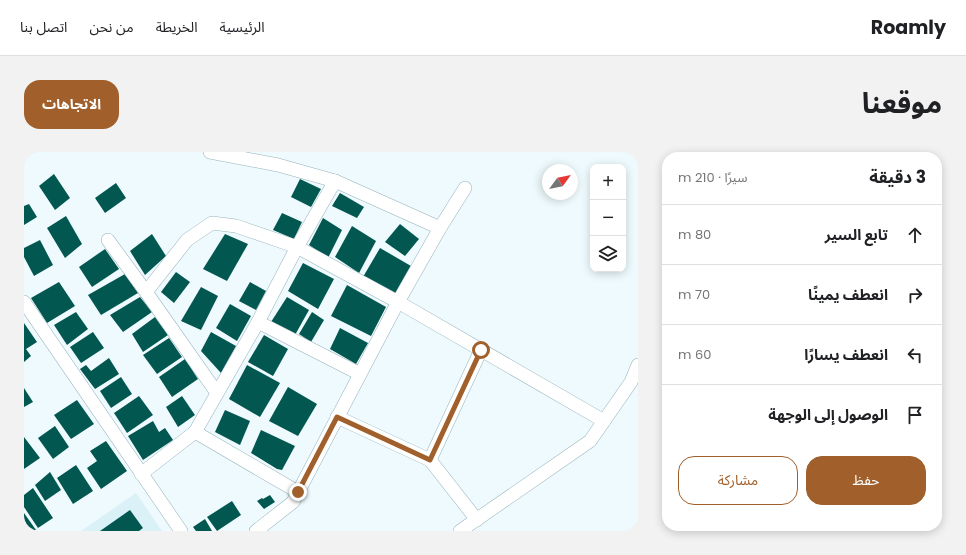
<!DOCTYPE html>
<html lang="ar">
<head>
<meta charset="utf-8">
<style>
  body { margin:0; font-family:Poppins,"Noto Sans Arabic",sans-serif; background:#f2f2f2; color:#202124; direction:rtl }
  .controls { position:absolute; right:12px; top:12px; display:grid; overflow:hidden; border-radius:8px; box-shadow:0 2px 10px #0003 }
  .controls button { width:36px; height:36px; display:grid; place-items:center; padding:0; border:0; border-bottom:1px solid #e0e0e0; background:#fff; color:#202124; font:20px sans-serif }
  .compass { position:absolute; left:518px; top:12px; width:36px; height:36px; border-radius:50%; background:#fff; box-shadow:0 2px 10px #0003; rotate:57deg }
  .stop { position:absolute; width:12px; height:12px; margin:-9px; border:3px solid #a1602b; border-radius:50%; background:#fff }
  .stop.end { background:#a1602b; border-color:#fff; box-shadow:0 1px 4px #0008 }
  .list { margin:0; padding:0; list-style:none }
  h2 { display:flex; justify-content:space-between; align-items:center; height:52px; margin:0; padding:0 16px; font-size:17px }
  h2 small { font-size:13px; font-weight:400; color:#757577 }
  .list li { display:grid; grid-template-columns:26px 1fr auto; gap:12px; align-items:center; box-sizing:border-box; height:60px; padding:0 16px; border-top:1px solid #e0e0e0 }
  .list b { display:block; font-size:15px; white-space:nowrap }
  .list em { font-size:13px; font-style:normal; color:#757577 }
  .actions { display:flex; gap:8px; padding:12px 16px }
  .actions a { flex:1; padding:9px 0; border:1px solid #a1602b; border-radius:16px; text-align:center; font-size:14px; color:#a1602b }
  .actions .main { background:#a1602b; color:#fff }
  .icon { flex:none; width:22px; height:22px; fill:none; stroke:currentColor; stroke-width:2; stroke-linecap:round; stroke-linejoin:round }
  .map { position:relative; flex:none; width:614px; height:379px; overflow:hidden; direction:ltr; border-radius:16px }
  header { display:flex; align-items:center; gap:24px; box-sizing:border-box; height:56px; padding:0 20px; background:#fff; border-bottom:1px solid #e0e0e0 }
  header strong { font-size:19px }
  nav { display:flex; gap:22px; margin-inline-start:auto; font-size:14px }
  .intro { display:flex; align-items:center; justify-content:space-between; box-sizing:border-box; height:96px; padding:0 24px }
  h1 { margin:0; font-size:28px }
  .button { padding:10px 18px; border-radius:16px; background:#a1602b; color:#fff; font-size:14px; font-weight:700 }
  main { display:flex; gap:24px; padding:0 24px }
  aside { flex:1; background:#fff; border-radius:16px; box-shadow:0 2px 10px #0003 }
  .map>svg:first-child { display:block }
</style>
</head>
<body>
<header>
<strong>Roamly</strong>
<nav><a>الرئيسية</a><a>الخريطة</a><a>من نحن</a><a>اتصل بنا</a></nav>
</header>
<div class="intro"><h1>موقعنا</h1><a class="button">الاتجاهات</a></div>
<main>
<aside>
<h2>3 دقيقة<small>سيرًا · 210 m</small></h2>
<ul class="list">
<li><svg class="icon" aria-label="ahead" viewBox="0 0 24 24"><path d="M12 20V5M6 11l6-6 6 6"/></svg><div><b>تابع السير</b></div><em>80 m</em></li>
<li><svg class="icon" aria-label="right" viewBox="0 0 24 24"><path d="M7 20v-9h11M14 6l5 5-5 5"/></svg><div><b>انعطف يمينًا</b></div><em>70 m</em></li>
<li><svg class="icon" aria-label="left" viewBox="0 0 24 24"><path d="M17 20v-9H6M10 6l-5 5 5 5"/></svg><div><b>انعطف يسارًا</b></div><em>60 m</em></li>
<li><svg class="icon" aria-label="arrive" viewBox="0 0 24 24"><path d="M6 21V4h12l-3 4 3 4H6"/></svg><div><b>الوصول إلى الوجهة</b></div></li>
</ul>
<div class="actions"><a class="main">حفظ</a><a>مشاركة</a></div>
</aside>
<div class="map">
<svg width="614" height="379" viewBox="0 0 614 379">
  <rect width="100%" height="100%" fill="#eefafd"/>
  <polygon fill="#daf1f8" points="112,341 138,379 57,379"/>
  <g fill="#025750">
    <polygon points="30,22 46,46 31,58 15,34"/>
    <polygon points="276,27 297,37 287,55 267,45"/>
    <polygon points="92,31 102,46 81,61 71,46"/>
    <polygon points="316,41 340,55 333,66 308,54"/>
    <polygon points="5,52 13,65 0,73 0,54"/>
    <polygon points="258,61 278,70 270,87 249,78"/>
    <polygon points="42,64 58,92 41,106 23,76"/>
    <polygon points="299,66 318,78 304,106 285,93"/>
    <polygon points="376,72 395,87 381,104 361,90"/>
    <polygon points="328,74 352,89 335,121 311,105"/>
    <polygon points="128,82 142,104 121,123 106,99"/>
    <polygon points="201,82 224,92 203,129 179,117"/>
    <polygon points="16,88 29,113 10,124 0,105 0,96"/>
    <polygon points="356,96 387,114 371,142 339,125"/>
    <polygon points="81,97 95,117 68,135 55,115"/>
    <polygon points="279,111 310,127 294,157 264,139"/>
    <polygon points="152,120 166,130 150,151 137,140"/>
    <polygon points="101,122 114,141 77,163 64,143"/>
    <polygon points="35,130 51,154 23,171 7,146"/>
    <polygon points="226,130 242,139 232,158 215,149"/>
    <polygon points="323,133 362,155 347,184 307,164"/>
    <polygon points="177,135 194,144 177,178 157,169"/>
    <polygon points="116,145 128,160 99,180 86,163"/>
    <polygon points="263,145 285,158 271,183 247,170"/>
    <polygon points="206,152 227,164 213,189 192,176"/>
    <polygon points="52,160 64,177 43,193 30,173"/>
    <polygon points="288,160 300,168 287,190 275,182"/>
    <polygon points="131,165 144,183 119,200 108,182"/>
    <polygon points="0,171 13,190 2,197 7,204 0,210"/>
    <polygon points="316,176 344,191 332,212 306,197"/>
    <polygon points="69,180 80,196 57,211 46,195"/>
    <polygon points="187,180 212,194 197,221 177,199"/>
    <polygon points="240,183 264,197 249,224 224,210"/>
    <polygon points="145,186 158,205 133,222 119,203"/>
    <polygon points="85,206 95,222 71,237 56,217 62,213 67,219"/>
    <polygon points="161,207 174,227 148,245 135,225"/>
    <polygon points="223,213 256,231 236,265 205,247"/>
    <polygon points="97,225 108,242 87,256 76,239"/>
    <polygon points="264,235 293,252 274,284 245,269"/>
    <polygon points="0,236 9,250 0,255"/>
    <polygon points="115,244 129,263 103,281 90,261"/>
    <polygon points="158,244 171,263 154,275 142,255"/>
    <polygon points="53,248 70,272 47,287 30,263"/>
    <polygon points="201,258 226,269 216,293 191,280"/>
    <polygon points="129,269 135,280 141,276 149,288 119,308 104,284"/>
    <polygon points="31,274 45,295 29,307 14,286"/>
    <polygon points="237,278 271,294 258,318 253,317 227,301"/>
    <polygon points="0,285 16,306 0,317"/>
    <polygon points="82,289 103,319 77,337 63,316 73,309 66,299"/>
    <polygon points="52,313 69,339 49,352 33,326"/>
    <polygon points="26,320 37,338 21,349 11,333"/>
    <polygon points="9,336 29,366 14,376 0,355 0,343"/>
    <polygon points="246,343 251,350 240,357 233,349 238,346 239,347"/>
    <polygon points="208,349 217,363 193,379 183,365"/>
    <polygon points="106,358 119,376 115,379 76,379"/>
    <polygon points="0,361 12,378 0,379"/>
    <polygon points="181,367 188,379 172,379 169,375"/>
  </g>
  <g fill="none" stroke-linecap="round" stroke-linejoin="round">
    <g stroke="#96b3bb" stroke-width="14">
      <g id="minor">
        <polyline points="186,0 254,13 311,29 416,76"/>
        <polyline points="84,88 122,140 193,241"/>
        <polyline points="122,140 163,88 188,71 212,74 273,95 374,150 580,269"/>
        <polyline points="0,150 157,379"/>
        <polyline points="234,170 336,222"/>
        <polyline points="313,265 406,308 453,368"/>
        <polyline points="171,280 274,340"/>
        <polyline points="406,308 457,198"/>
        <polyline points="117,322 171,280 234,170 273,95 311,29"/>
        <polyline points="232,379 269,350 374,150 416,76 441,36"/>
        <polyline points="436,379 566,289 607,230 614,213"/>
      </g>
    </g>
    <use href="#minor" stroke="#fff" stroke-width="13"/>
  </g>
  <g fill="none" stroke-linecap="round" stroke-linejoin="round">
    <polyline stroke="#a1602b" stroke-width="5" points="274,340 313,265 406,308 457,198"/>
  </g>
</svg>
<div class="controls">
<button>+</button>
<button>−</button>
<button><svg class="icon" aria-label="layers" viewBox="0 0 24 24"><path d="M12 4l9 5-9 5-9-5zM3 14l9 5 9-5"/></svg></button>
</div>
<svg class="compass" viewBox="-18 -18 36 36"><path d="M0-13l5 13h-10z" fill="#e53935"/><path d="M0 13l5-13h-10z" fill="#757577"/></svg>
<div class="stop" style="left:457px;top:198px"></div>
<div class="stop end" style="left:274px;top:340px"></div>
</div>
</main>
</body>
</html>
